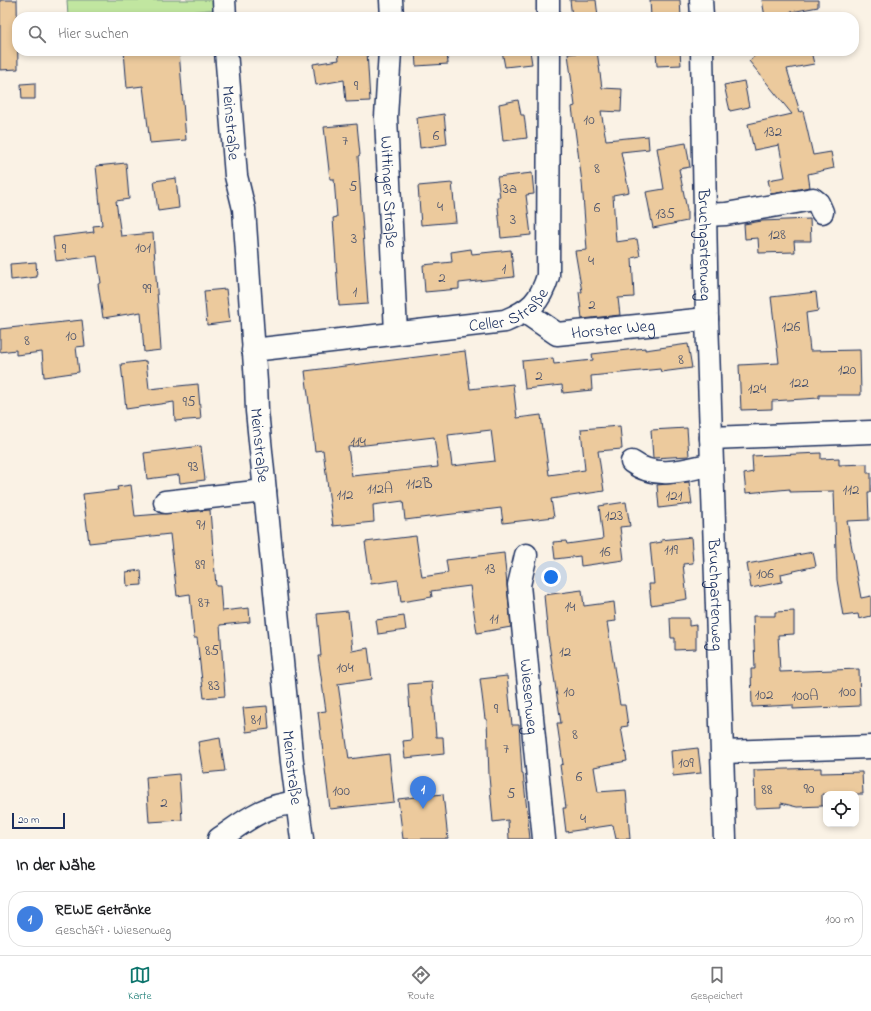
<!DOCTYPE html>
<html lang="de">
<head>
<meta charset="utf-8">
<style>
  body { margin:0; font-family:"Indie Flower",sans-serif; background:#f6f6f6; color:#202124 }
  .controls { position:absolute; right:12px; bottom:12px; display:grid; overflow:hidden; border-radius:8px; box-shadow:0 2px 6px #0003 }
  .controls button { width:36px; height:36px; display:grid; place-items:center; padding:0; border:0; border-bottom:1px solid #e0e0e0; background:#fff; color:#202124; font:20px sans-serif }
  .scale { position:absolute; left:12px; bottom:10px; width:53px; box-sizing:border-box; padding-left:4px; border:2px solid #1b2f5e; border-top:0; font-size:11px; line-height:14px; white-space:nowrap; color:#1b2f5e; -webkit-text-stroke:3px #fdfcf7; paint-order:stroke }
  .you { position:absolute; left:551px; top:577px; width:14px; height:14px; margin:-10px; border:3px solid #fff; border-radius:50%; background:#1a73e8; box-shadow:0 0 0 6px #1a73e833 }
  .badge { display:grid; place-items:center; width:26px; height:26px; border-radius:50%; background:#0f766e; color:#fff; font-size:13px; font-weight:700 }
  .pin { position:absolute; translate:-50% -33px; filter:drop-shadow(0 1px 2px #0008) }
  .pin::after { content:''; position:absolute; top:21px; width:14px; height:12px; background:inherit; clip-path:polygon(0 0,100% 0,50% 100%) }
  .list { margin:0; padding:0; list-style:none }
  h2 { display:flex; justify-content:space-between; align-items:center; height:52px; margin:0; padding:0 16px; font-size:17px }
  h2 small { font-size:13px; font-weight:400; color:#757577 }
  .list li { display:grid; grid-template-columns:26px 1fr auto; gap:12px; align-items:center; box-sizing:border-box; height:56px; margin:0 8px 8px; padding:0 8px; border:1px solid #e0e0e0; border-radius:16px }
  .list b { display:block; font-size:15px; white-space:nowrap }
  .list p { margin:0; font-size:13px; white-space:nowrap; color:#757577 }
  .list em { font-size:13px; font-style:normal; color:#757577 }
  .icon { flex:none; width:22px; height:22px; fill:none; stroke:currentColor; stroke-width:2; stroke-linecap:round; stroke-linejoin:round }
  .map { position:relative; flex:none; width:871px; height:839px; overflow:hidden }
  .search { position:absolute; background:#fff; box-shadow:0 2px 6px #0003; left:12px; right:12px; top:12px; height:44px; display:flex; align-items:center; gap:10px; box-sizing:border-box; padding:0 14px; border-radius:16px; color:#757577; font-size:15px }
  .sheet { height:116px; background:#fff }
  nav { display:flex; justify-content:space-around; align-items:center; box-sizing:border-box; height:56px; border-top:1px solid #e0e0e0; background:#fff; font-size:11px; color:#757577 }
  nav a { display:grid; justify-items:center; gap:2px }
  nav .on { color:#0f766e }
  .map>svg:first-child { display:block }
</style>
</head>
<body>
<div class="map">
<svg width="871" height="839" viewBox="0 0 871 839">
  <rect width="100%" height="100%" fill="#faf2e5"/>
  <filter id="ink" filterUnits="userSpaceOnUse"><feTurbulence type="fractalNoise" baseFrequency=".025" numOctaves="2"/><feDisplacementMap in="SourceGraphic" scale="8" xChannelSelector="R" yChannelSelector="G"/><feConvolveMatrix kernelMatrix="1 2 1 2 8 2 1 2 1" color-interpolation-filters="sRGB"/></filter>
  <g filter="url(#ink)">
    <polygon fill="#c1e6a0" stroke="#6e8a7f" points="67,0 219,0 220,9 133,17 68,17"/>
    <g fill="#ecca9d" stroke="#1b2f5e" fill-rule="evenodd">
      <polygon points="0,0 17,0 18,69 0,70"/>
      <polygon points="570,0 596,0 598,17 572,17"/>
      <polygon points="650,0 680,0 681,17 651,17"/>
      <polygon points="762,0 818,0 818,7 765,17"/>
      <polygon points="124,51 179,51 186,140 150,143 143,86 127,88"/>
      <polygon points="338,51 367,51 370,101 346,102 344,80 316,85 313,64 339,60"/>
      <polygon points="415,51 447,51 448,64 416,66"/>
      <polygon points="502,51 530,51 532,64 505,67"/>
      <polygon points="597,51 602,88 622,89 621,112 601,111 606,140 648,136 649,149 621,152 629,192 613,195 616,242 637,239 640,256 632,258 634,297 618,298 620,315 582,319 579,292 582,292 575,251 587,250 582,182 572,107 575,106 568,54"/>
      <polygon points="656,51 680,51 681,65 657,66"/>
      <polygon points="760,51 811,51 814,64 787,69 800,112 803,111 813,155 831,152 834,168 808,174 810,187 771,194 768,180 785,177 779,145 754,150 748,124 792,114 749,61"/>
      <polygon points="744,81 749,107 730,111 724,85"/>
      <polygon points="35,83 35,99 22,99 21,84"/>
      <polygon points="518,100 521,115 524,115 527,138 503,141 499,104"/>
      <polygon points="444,114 447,144 420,148 417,118"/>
      <polygon points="357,124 360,155 358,156 368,304 339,306 333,218 337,217 334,179 330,179 324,127"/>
      <polygon points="686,143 690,167 679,169 687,210 687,221 653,228 646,192 664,189 657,148"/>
      <polygon points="126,163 129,199 116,201 121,236 153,233 161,350 144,352 141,312 103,318 98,284 101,283 97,256 56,261 53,237 94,232 93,226 102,225 96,166"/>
      <polygon points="532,173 534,194 526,195 531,235 501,238 497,197 500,197 497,177"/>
      <polygon points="176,178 179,208 158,211 154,181"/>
      <polygon points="452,183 456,222 421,225 418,186"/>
      <polygon points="810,219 811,241 794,241 795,252 759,253 758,238 745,239 744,224 762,221"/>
      <polygon points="471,249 472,254 511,250 514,277 459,283 459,289 425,292 423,265 452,262 451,252"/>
      <polygon points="36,262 37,277 11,280 10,264"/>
      <polygon points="226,289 230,322 207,325 204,291"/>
      <polygon points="816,292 818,311 806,313 810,351 860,350 861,395 819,395 819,398 772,401 772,409 741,410 739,365 779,363 771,297"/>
      <polygon points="82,320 85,346 76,347 79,372 44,377 42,352 16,355 16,350 0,352 0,329"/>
      <polygon points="688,344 692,368 661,372 660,369 591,376 592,390 563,393 562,385 525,389 522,361 553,358 554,364 593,360 592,354 645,348 645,350"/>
      <path d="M465,351L470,389L513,384L517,418L541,415L549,475L585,470L581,429L620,426L622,449L598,451L604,491L551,499L554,517L503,523L501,508L405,520L403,501L373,505L374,522L333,526L323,450L315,451L305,371ZM491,430L495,461L452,466L448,435ZM434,437L438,467L352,476L348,447Z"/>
      <polygon points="146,361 149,389 198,384 201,419 175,421 174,402 126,409 121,364"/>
      <polygon points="687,428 689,456 653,458 651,430"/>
      <polygon points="201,446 205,480 180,483 179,475 147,479 144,453"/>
      <polygon points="821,453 821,459 839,458 839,465 867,464 867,473 871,473 871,492 868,492 869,520 847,521 861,598 871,596 871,616 859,619 858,614 843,616 837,580 834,491 790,492 790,489 746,493 744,474 753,472 752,456"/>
      <polygon points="689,482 692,504 659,508 657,485"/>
      <polygon points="131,485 135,516 210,510 216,586 220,586 222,611 249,608 250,622 220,625 225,696 204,698 197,638 194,638 190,594 177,596 170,534 89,543 83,494 118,490 117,487"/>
      <polygon points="626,502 630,526 620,527 624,560 581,566 580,556 555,559 553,542 566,541 567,544 603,539 599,506"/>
      <polygon points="416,536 422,577 448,573 446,560 504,553 511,627 477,633 470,586 431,591 432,597 401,602 398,580 371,584 365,542"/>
      <polygon points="691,537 693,563 683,564 687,599 651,605 649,584 654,584 650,544 662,542 661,540"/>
      <polygon points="813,552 816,566 781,574 782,582 751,588 747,564"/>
      <polygon points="141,570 142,585 127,586 126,572"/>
      <polygon points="582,590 584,606 614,602 616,621 607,622 620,705 625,705 628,726 621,727 627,761 594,767 598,792 626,790 630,839 616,839 613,825 566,832 563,808 566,808 560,765 563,764 557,723 561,723 548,637 544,595"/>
      <polygon points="348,611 352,651 368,648 372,679 338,684 349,759 389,754 394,802 330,809 318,712 326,711 318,656 321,656 317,614"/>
      <polygon points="794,611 794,634 778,635 780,672 859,669 860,706 793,709 793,705 752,707 751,669 755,669 753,616 775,616 775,612"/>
      <polygon points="404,616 406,630 378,634 376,620"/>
      <polygon points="670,618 689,618 689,626 696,625 696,649 675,650 675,638 671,638"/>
      <polygon points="507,676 512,725 519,725 522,773 523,773 530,839 509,839 508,820 493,822 489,776 487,719 485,719 480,679"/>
      <polygon points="432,682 436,737 443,737 444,754 405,758 403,741 412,740 408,684"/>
      <polygon points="267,706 269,729 246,732 243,708"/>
      <polygon points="220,738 225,771 203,773 198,742"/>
      <polygon points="698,748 701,773 673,776 671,751"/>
      <polygon points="821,768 821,773 862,772 863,794 822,794 822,806 797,807 781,803 781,807 755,808 754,770"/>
      <polygon points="179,774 182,820 149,822 146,777"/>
      <polygon points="443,794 448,839 403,839 398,799"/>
    </g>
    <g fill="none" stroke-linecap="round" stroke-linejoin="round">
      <g stroke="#1b2f5e" stroke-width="25">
        <g id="minor">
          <polyline points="224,0 225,17"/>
          <polyline points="391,0 392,17"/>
          <polyline points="548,0 548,17"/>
          <polyline points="701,0 702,17"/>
          <path id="s1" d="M226,51L236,176L244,209L256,382L257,411L292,762L302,839"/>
          <path id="s2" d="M390,51L386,117L396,333"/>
          <path id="s3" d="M702,51L707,319L725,839"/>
          <polyline points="705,215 726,214 813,199 818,203 822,212"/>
          <path id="s4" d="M525,312L557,334L707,319"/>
          <path id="s5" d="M253,350L505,321C531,310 540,302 548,276L549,51"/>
          <polyline points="711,438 871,432"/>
          <path d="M632,462C656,480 685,470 712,464"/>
          <polyline points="165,502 265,491"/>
          <path id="s6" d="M526,555L519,585L544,839"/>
          <polyline points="723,752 871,747"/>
          <path d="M219,839C248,819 262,806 298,802"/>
        </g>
      </g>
      <use href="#minor" stroke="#fdfcf7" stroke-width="22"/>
    </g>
  </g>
  <g text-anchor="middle" stroke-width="4" stroke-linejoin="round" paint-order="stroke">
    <g font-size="15" fill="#4f566e">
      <text x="356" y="90">9</text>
      <text x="589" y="124">10</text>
      <text x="773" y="136">132</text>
      <text x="436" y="140">6</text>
      <text x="345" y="145">7</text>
      <text x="597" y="173">8</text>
      <text x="353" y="191">5</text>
      <text x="510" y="193">3a</text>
      <text x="440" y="211">4</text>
      <text x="597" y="212">6</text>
      <text x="665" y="218">135</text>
      <text x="513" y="224">3</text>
      <text x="777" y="239">128</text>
      <text x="354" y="243">3</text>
      <text x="143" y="252">101</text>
      <text x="64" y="253">9</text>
      <text x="591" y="265">4</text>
      <text x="504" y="273">1</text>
      <text x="442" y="282">2</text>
      <text x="147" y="293">99</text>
      <text x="355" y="296">1</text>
      <text x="592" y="309">2</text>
      <text x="791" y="331">126</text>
      <text x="71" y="340">10</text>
      <text x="27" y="345">8</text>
      <text x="681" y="364">8</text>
      <text x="847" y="374">120</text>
      <text x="539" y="380">2</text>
      <text x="799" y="387">122</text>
      <text x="757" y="393">124</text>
      <text x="189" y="406">95</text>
      <text x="358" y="446">114</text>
      <text x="193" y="471">93</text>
      <text x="419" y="488">112B</text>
      <text x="380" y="493">112A</text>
      <text x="851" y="494">112</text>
      <text x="345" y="499">112</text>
      <text x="674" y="500">121</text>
      <text x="614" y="520">123</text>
      <text x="201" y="529">91</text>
      <text x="671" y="554">119</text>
      <text x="605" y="556">16</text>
      <text x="200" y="569">89</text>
      <text x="490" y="573">13</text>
      <text x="765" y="578">106</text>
      <text x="204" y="607">87</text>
      <text x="570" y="611">14</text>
      <text x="494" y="623">11</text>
      <text x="212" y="655">85</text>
      <text x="565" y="656">12</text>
      <text x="345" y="672">104</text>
      <text x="214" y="690">83</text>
      <text x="569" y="696">10</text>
      <text x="847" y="696">100</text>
      <text x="764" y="699">102</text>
      <text x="805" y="700">100A</text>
      <text x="496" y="713">9</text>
      <text x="256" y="724">81</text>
      <text x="575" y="739">8</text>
      <text x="506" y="753">7</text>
      <text x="686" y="767">109</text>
      <text x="579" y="781">6</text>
      <text x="809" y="793">90</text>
      <text x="767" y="794">88</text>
      <text x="341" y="795">100</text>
      <text x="511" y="798">5</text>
      <text x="164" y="807">2</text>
      <text x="583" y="823">4</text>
    </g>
    <g font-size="17" fill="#1b2f5e" stroke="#fdfcf7">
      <text dy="6" stroke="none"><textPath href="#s1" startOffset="72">Meinstraße</textPath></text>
      <text dy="6" stroke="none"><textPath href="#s2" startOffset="141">Wittinger Straße</textPath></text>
      <text dy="6" stroke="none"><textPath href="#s3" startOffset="194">Bruchgartenweg</textPath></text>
      <text dy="6" stroke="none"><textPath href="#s5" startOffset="261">Celler Straße</textPath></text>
      <text dy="6" stroke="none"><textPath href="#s4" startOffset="95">Horster Weg</textPath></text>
      <text dy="6" stroke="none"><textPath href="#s1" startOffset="396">Meinstraße</textPath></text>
      <text dy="6" stroke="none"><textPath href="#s3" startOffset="544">Bruchgartenweg</textPath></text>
      <text dy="6" stroke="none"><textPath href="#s6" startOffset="143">Wiesenweg</textPath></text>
      <text dy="6" stroke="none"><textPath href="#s1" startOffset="720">Meinstraße</textPath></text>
    </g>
  </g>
</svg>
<div class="controls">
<button><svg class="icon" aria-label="locate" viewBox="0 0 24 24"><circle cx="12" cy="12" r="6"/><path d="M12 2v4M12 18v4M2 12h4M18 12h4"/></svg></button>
</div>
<div class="scale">20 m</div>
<div class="you"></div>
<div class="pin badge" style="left:423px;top:809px;background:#3f7fe0">1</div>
<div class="search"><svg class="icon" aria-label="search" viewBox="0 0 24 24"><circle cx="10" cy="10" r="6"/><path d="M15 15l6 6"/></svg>Hier suchen</div>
</div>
<section class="sheet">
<h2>In der Nähe<small></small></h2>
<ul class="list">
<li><span class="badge" style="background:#3f7fe0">1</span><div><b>REWE Getränke</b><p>Geschäft · Wiesenweg</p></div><em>100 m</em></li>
</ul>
</section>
<nav>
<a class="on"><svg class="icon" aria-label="map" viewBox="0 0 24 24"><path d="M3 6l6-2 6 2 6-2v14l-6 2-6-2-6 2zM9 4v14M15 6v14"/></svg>Karte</a>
<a><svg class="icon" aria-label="directions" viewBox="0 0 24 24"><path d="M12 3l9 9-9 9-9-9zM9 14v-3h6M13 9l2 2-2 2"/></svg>Route</a>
<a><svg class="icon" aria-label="saved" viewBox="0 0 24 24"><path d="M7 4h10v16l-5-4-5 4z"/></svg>Gespeichert</a>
</nav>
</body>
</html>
